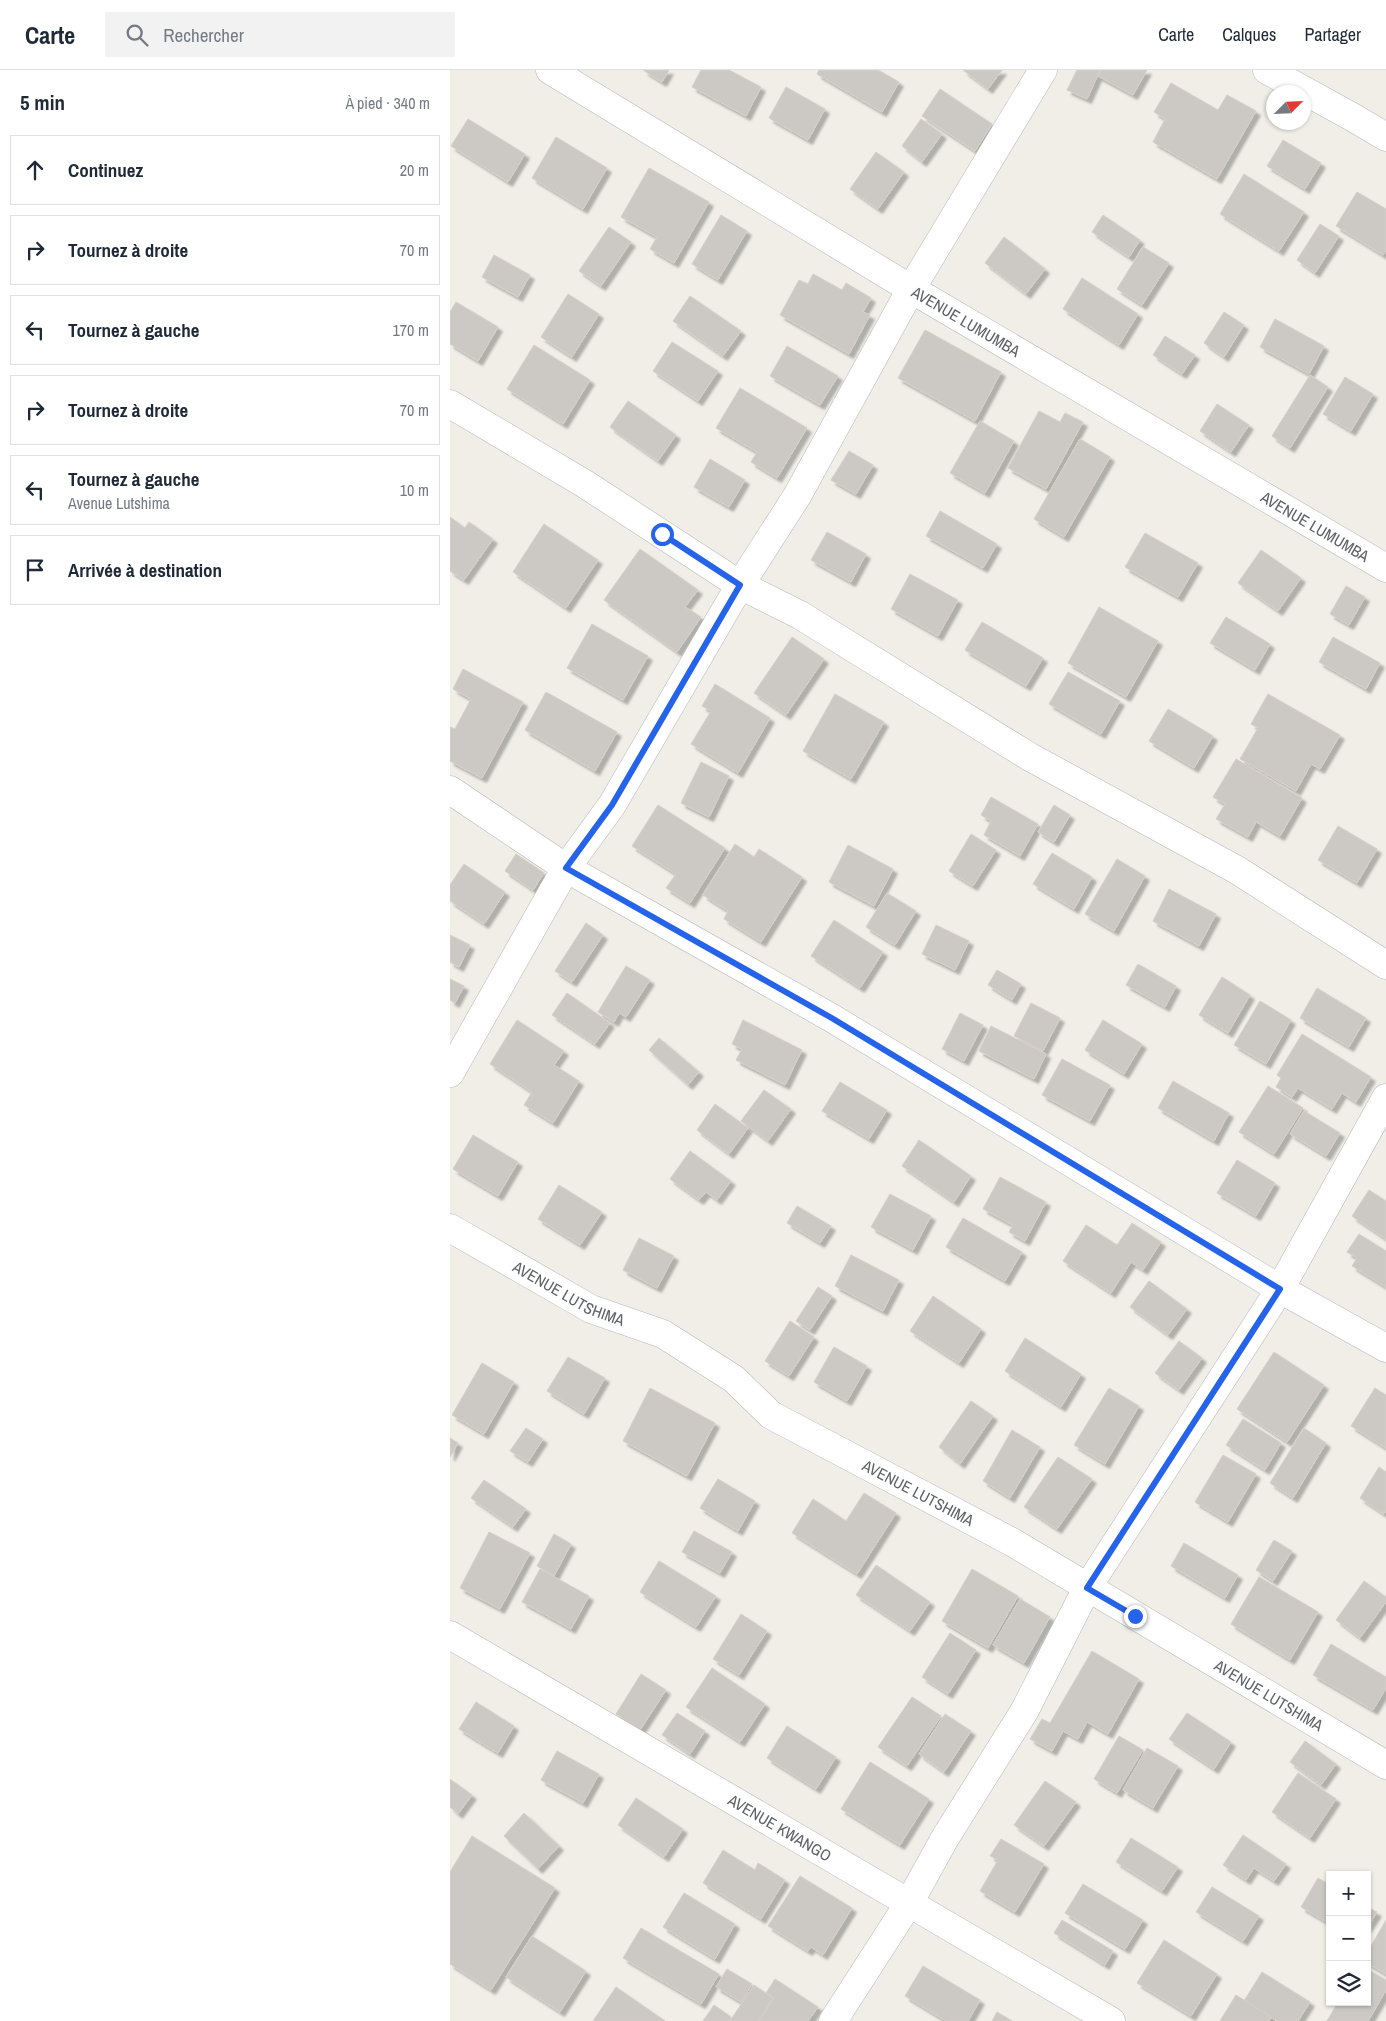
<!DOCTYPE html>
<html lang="fr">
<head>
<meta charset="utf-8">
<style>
  body { margin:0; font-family:"Archivo Narrow",sans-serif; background:#f2f2f3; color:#1f2937 }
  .controls { position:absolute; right:15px; bottom:15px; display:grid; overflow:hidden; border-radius:0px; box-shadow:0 1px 4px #0004 }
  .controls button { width:45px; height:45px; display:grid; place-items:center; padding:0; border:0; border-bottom:1px solid #e0e1e3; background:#fff; color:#1f2937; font:25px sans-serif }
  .compass { position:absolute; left:816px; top:15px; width:45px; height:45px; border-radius:50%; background:#fff; box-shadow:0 1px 4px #0004; rotate:66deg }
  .stop { position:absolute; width:15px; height:15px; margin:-11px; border:4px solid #2563eb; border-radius:50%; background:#fff }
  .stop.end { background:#2563eb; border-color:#fff; box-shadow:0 1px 5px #0008 }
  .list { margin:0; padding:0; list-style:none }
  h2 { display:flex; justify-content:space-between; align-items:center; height:65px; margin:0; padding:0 20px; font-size:21px }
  h2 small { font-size:16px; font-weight:400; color:#747a83 }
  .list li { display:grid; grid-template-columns:32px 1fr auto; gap:15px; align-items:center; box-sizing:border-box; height:70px; margin:0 10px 10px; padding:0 10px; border:1px solid #e0e1e3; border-radius:0px }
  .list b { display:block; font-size:19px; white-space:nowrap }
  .list p { margin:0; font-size:16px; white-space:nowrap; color:#747a83 }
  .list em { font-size:16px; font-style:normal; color:#747a83 }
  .icon { flex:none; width:28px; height:28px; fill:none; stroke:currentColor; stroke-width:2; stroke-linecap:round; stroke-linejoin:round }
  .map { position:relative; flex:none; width:936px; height:1951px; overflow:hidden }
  header { display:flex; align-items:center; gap:30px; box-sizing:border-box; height:70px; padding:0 25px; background:#fff; border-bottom:1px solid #e0e1e3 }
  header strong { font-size:24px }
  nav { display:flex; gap:28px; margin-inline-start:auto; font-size:18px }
  .search { width:350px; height:45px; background:#f2f2f3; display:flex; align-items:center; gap:12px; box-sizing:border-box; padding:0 18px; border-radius:0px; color:#747a83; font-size:19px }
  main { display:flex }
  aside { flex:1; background:#fff }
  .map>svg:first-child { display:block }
</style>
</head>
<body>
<header>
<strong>Carte</strong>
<div class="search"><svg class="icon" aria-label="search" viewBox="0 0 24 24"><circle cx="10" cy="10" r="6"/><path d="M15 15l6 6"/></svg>Rechercher</div>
<nav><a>Carte</a><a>Calques</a><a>Partager</a></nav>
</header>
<main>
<aside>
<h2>5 min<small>À pied · 340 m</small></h2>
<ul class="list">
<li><svg class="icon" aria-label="ahead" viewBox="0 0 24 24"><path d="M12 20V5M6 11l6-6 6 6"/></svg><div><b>Continuez</b></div><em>20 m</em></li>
<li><svg class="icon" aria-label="right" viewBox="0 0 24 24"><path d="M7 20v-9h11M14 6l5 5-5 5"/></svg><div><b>Tournez à droite</b></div><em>70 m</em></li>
<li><svg class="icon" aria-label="left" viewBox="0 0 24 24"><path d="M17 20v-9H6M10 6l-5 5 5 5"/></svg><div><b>Tournez à gauche</b></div><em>170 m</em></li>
<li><svg class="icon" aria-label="right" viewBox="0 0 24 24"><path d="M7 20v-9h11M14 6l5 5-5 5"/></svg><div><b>Tournez à droite</b></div><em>70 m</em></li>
<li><svg class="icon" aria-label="left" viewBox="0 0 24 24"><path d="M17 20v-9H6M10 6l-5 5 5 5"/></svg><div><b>Tournez à gauche</b><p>Avenue Lutshima</p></div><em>10 m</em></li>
<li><svg class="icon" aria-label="arrive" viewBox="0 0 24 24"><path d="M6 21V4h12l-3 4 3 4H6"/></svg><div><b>Arrivée à destination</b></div></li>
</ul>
</aside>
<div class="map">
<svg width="936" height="1951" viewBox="0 0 936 1951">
  <defs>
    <filter id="shadow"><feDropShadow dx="4.5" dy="4.5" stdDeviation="1" flood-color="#0004"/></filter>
  </defs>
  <rect width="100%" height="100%" fill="#f0eee7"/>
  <g fill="#ccc9c4" stroke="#d5cfc6" filter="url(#shadow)">
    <polygon points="193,0 219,0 212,12"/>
    <polygon points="251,0 279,0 311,17 296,46 242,17"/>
    <polygon points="369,0 428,0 449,12 432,42 367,4"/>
    <polygon points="513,0 552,0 538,19"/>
    <polygon points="627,0 650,0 637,29 617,20"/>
    <polygon points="651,0 697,0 683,25 648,6"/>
    <polygon points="721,13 768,40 777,25 806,41 767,109 703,72 715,49 704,42"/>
    <polygon points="336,17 375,39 358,70 319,48"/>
    <polygon points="490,19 542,54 525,81 472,46"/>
    <polygon points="18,49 75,84 58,112 1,76"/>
    <polygon points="471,49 492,64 472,92 452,76"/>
    <polygon points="106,67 157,98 133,139 82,108"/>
    <polygon points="833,70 871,93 855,119 817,96"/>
    <polygon points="426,82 454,102 428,139 400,119"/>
    <polygon points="199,98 259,132 224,193 200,179 207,167 171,147"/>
    <polygon points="794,104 854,142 829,181 770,144"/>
    <polygon points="907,122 936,139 936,180 933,185 886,156"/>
    <polygon points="271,145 297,161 268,210 242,194"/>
    <polygon points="653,145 690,170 679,187 642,162"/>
    <polygon points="870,154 889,166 865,203 847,190"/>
    <polygon points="159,157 181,172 151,216 129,201"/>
    <polygon points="554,167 595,199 576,224 535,193"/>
    <polygon points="693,177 719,193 692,235 667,219"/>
    <polygon points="44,185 80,205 68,227 32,207"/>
    <polygon points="363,204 392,220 396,213 421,228 413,242 420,245 399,284 330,245 349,210 358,214"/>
    <polygon points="632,208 688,244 669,275 613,239"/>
    <polygon points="118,224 149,244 122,287 91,267"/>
    <polygon points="240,226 291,261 273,286 223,251"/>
    <polygon points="6,232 48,257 28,291 0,274 0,242"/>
    <polygon points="774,242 794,255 774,287 754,273"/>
    <polygon points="825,249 874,276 859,304 810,277"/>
    <polygon points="475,260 551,302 525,351 448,308"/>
    <polygon points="715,266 745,285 732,304 703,285"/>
    <polygon points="222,272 268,301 248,331 203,301"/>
    <polygon points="84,275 140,310 113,354 57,319"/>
    <polygon points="337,276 388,306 370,335 320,306"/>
    <polygon points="860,305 878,317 840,378 822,366"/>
    <polygon points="895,307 923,324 901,361 873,344"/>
    <polygon points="290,318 357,358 327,408 301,392 307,382 266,358"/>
    <polygon points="178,331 226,365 208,391 160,357"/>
    <polygon points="767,334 799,355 781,382 750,361"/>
    <polygon points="589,341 610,352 615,343 633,352 596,419 558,398"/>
    <polygon points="530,351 564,371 535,423 500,403"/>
    <polygon points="630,369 660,387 614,467 584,449"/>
    <polygon points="399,381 423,395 406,424 381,410"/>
    <polygon points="260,389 295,410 279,437 244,417"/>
    <polygon points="490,441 547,474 533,498 476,466"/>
    <polygon points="0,447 15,458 19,452 43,469 14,510 0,501"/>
    <polygon points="94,454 148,490 116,538 63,502"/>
    <polygon points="377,462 416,484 401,512 361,490"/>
    <polygon points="695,463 748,493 728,527 675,497"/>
    <polygon points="190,479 248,520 235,537 251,547 227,582 154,530"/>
    <polygon points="811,480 851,508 828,541 788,513"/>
    <polygon points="460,504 508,530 488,566 441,539"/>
    <polygon points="896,516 915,527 899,555 880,544"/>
    <polygon points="649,537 708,571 676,627 618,593"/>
    <polygon points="776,547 820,574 805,600 760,573"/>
    <polygon points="532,552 593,588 576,616 515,580"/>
    <polygon points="142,554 198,586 173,630 117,598"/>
    <polygon points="342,567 374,589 336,645 304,623"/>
    <polygon points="883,567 930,593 916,619 869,592"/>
    <polygon points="13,599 73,632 32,708 0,691 0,657 5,659 21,629 3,619"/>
    <polygon points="618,602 670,631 651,664 599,634"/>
    <polygon points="265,614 320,648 288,703 241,674 261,641 252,636"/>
    <polygon points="96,622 167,662 145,701 75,660"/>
    <polygon points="385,624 434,652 401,709 353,681"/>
    <polygon points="818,624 890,665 870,699 861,694 846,721 790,689 808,658 801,654"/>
    <polygon points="718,639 763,666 744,698 699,671"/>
    <polygon points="786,689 852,728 830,766 806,752 798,767 766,749 775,734 763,727"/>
    <polygon points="251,692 279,706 259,747 231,733"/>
    <polygon points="541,727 588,754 570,786 534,765 541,751 531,745"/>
    <polygon points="208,735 275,778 240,833 216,818 226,804 182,776"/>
    <polygon points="604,735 620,745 604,772 588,762"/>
    <polygon points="888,756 927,779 907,813 868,790"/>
    <polygon points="521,764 546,780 523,816 499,801"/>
    <polygon points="285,774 304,787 309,779 352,807 311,872 274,849 278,841 253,825"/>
    <polygon points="398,775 443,799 424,836 379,812"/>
    <polygon points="602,783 642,807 624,839 583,814"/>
    <polygon points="66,784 94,803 83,820 55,801"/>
    <polygon points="667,789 695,806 664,861 635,844"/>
    <polygon points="14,794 55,822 34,854 0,831 0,815"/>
    <polygon points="719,819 766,844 749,876 703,851"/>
    <polygon points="437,823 466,841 445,875 416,857"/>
    <polygon points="384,850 433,882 410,918 361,886"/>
    <polygon points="136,853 153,865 122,912 105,901"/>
    <polygon points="486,855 519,871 505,900 472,884"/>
    <polygon points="0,865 20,875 9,897 0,892"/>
    <polygon points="688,894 726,916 715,937 676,915"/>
    <polygon points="176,896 200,910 176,947 169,943 164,952 148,942"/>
    <polygon points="547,900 571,914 562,930 538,915"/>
    <polygon points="772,907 800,925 778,963 749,945"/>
    <polygon points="0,909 14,916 5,933 0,930"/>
    <polygon points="867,918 916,948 899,977 850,948"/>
    <polygon points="117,923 160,953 145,974 102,945"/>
    <polygon points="810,931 841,950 816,994 784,975"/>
    <polygon points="581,933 610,948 593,981 564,966"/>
    <polygon points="510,943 533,955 514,991 492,979"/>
    <polygon points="67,950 114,981 104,995 129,1011 103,1053 74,1035 82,1022 40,994"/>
    <polygon points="293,950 352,980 335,1015 286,990 292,979 282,974"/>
    <polygon points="653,950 692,974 674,1004 635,980"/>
    <polygon points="541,956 596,984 584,1009 529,981"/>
    <polygon points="852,964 921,1007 906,1032 892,1023 882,1039 848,1018 842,1027 826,1017 831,1008 827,1005"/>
    <polygon points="209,968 249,1002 238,1015 199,980"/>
    <polygon points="612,989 660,1015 640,1051 592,1025"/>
    <polygon points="723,1011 779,1043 764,1071 708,1038"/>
    <polygon points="390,1012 437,1040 419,1069 372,1041"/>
    <polygon points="818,1016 853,1038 824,1084 789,1062"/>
    <polygon points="314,1020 341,1039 318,1071 291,1051"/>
    <polygon points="265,1034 298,1058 279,1084 247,1060"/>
    <polygon points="854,1041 890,1063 876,1086 840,1064"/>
    <polygon points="23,1065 68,1092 48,1126 3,1099"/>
    <polygon points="469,1070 521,1106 504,1132 452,1096"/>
    <polygon points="240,1081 281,1111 267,1130 256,1122 249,1130 220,1109"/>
    <polygon points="787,1090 825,1113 806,1146 767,1123"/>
    <polygon points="550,1107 596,1132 575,1171 559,1162 563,1155 533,1139"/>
    <polygon points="109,1115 152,1142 130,1175 88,1149"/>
    <polygon points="919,1120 936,1131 936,1169 902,1146"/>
    <polygon points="440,1124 481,1146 463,1180 421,1157"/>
    <polygon points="347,1136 381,1156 370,1173 337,1153"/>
    <polygon points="513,1148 572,1182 555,1211 496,1177"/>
    <polygon points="682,1153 711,1172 693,1200 681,1192 661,1223 613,1191 636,1155 667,1175"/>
    <polygon points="909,1164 936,1181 936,1217 902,1196 907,1188 897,1182"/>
    <polygon points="189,1168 224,1186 207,1218 173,1200"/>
    <polygon points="401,1185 449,1210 433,1241 385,1216"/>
    <polygon points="699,1211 737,1239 718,1265 680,1237"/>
    <polygon points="368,1217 382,1226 360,1260 346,1251"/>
    <polygon points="483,1226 531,1259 509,1293 460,1261"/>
    <polygon points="340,1251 364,1267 339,1306 315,1291"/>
    <polygon points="575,1268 631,1304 611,1337 555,1301"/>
    <polygon points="729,1271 752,1288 729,1320 705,1303"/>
    <polygon points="384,1277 417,1296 397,1331 364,1312"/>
    <polygon points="824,1282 874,1315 837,1372 787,1339"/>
    <polygon points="118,1287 155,1308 134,1344 97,1321"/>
    <polygon points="32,1293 64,1312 34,1364 2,1345"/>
    <polygon points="200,1318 265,1353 237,1406 173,1371"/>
    <polygon points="659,1318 689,1336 655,1394 624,1375"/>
    <polygon points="925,1318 936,1325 936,1378 901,1356"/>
    <polygon points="521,1331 543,1346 510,1394 489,1377"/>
    <polygon points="793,1349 831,1373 815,1400 776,1375"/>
    <polygon points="76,1358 93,1369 78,1392 60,1381"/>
    <polygon points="854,1358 876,1373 843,1428 820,1413"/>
    <polygon points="562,1360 590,1377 560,1428 533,1411"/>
    <polygon points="0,1368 8,1373 0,1387"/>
    <polygon points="773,1385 806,1404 778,1452 745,1432"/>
    <polygon points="608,1387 642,1409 607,1459 574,1437"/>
    <polygon points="929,1397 936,1402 936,1440 934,1444 910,1428"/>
    <polygon points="268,1409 305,1431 288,1461 250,1438"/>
    <polygon points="34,1410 76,1439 63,1457 21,1428"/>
    <polygon points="414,1423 446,1443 407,1504 342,1463 363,1429 396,1451"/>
    <polygon points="244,1461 282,1482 270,1503 232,1482"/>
    <polygon points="39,1462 80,1483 50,1539 10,1518"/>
    <polygon points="104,1464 121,1474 104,1506 87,1496"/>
    <polygon points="824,1470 842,1481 823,1511 806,1500"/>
    <polygon points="734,1473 788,1505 775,1528 721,1496"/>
    <polygon points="209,1491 266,1526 246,1557 190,1522"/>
    <polygon points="426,1495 480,1532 460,1561 406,1525"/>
    <polygon points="90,1499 139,1526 121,1559 72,1532"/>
    <polygon points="522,1499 568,1526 538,1578 492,1551"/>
    <polygon points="809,1507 868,1542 840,1590 781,1554"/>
    <polygon points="914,1511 936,1527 936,1532 910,1568 886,1550"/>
    <polygon points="570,1529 600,1547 574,1593 543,1575"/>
    <polygon points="291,1544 317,1561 289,1605 263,1589"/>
    <polygon points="500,1563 526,1580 498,1624 472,1607"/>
    <polygon points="881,1574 936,1607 936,1618 923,1640 863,1605"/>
    <polygon points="642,1581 689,1609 658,1664 637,1652 628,1669 613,1661 602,1681 580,1669 592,1649 600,1653"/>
    <polygon points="262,1598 315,1634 290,1672 236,1637"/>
    <polygon points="191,1604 216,1620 190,1660 166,1644"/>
    <polygon points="462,1627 491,1646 457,1696 428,1677"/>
    <polygon points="26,1632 64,1656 48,1683 9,1659"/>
    <polygon points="227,1643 255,1661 240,1684 212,1665"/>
    <polygon points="737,1643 781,1672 764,1699 719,1669"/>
    <polygon points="495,1644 521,1661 494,1702 469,1684"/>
    <polygon points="337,1656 386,1687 366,1719 317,1688"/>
    <polygon points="669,1666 693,1680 667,1723 644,1709"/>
    <polygon points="855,1671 886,1694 871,1715 840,1692"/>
    <polygon points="697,1678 728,1696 703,1738 673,1720"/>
    <polygon points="107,1681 149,1704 133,1733 91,1710"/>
    <polygon points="420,1692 479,1729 450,1775 391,1739"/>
    <polygon points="848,1703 886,1729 860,1768 822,1742"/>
    <polygon points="0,1709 22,1725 8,1744 0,1737"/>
    <polygon points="595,1711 626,1732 594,1776 564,1755"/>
    <polygon points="186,1728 233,1759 214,1787 168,1755"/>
    <polygon points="74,1743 109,1776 88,1799 54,1766"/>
    <polygon points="793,1765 836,1794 824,1811 804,1798 796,1810 773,1795"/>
    <polygon points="22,1766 105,1818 41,1920 0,1894 0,1802"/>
    <polygon points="681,1768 728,1797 712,1821 666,1792"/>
    <polygon points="551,1769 594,1794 565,1842 530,1821 548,1790 540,1786"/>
    <polygon points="273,1780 305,1800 308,1793 335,1810 311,1849 253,1813"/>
    <polygon points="350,1806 402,1838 373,1885 361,1877 358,1881 318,1856"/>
    <polygon points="868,1808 880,1815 880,1854 851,1837"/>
    <polygon points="633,1814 693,1850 675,1879 615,1843"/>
    <polygon points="762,1817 809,1846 793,1871 746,1842"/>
    <polygon points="234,1823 285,1854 265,1889 213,1857"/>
    <polygon points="917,1837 927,1842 917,1858"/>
    <polygon points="612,1850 663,1881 655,1895 604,1863"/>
    <polygon points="936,1850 936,1904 917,1893 917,1883"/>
    <polygon points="191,1858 269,1904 251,1934 173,1888"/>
    <polygon points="82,1866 136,1901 110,1942 56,1907"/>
    <polygon points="714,1870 767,1904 741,1946 687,1913"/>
    <polygon points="473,1896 530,1930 518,1951 496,1951 455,1926"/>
    <polygon points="277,1899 302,1914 291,1932 266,1917"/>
    <polygon points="917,1899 936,1910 936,1920 918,1951 877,1951 888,1932 917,1932"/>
    <polygon points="812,1902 860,1932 848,1951 827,1951 794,1931"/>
    <polygon points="325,1909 368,1937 358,1951 309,1951 324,1928 316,1923"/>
    <polygon points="304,1915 323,1928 308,1951 280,1951"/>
    <polygon points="166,1917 215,1951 143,1951"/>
    <polygon points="786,1925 821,1947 819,1951 770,1951"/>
    <polygon points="264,1935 281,1947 278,1951 253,1951"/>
    <polygon points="547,1942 562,1951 542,1951"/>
  </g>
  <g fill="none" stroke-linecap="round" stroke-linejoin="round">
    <g stroke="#b4b8bb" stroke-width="29">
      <g id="minor">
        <path id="s1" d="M100,0L461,219L936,498"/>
        <polyline points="817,0 904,48 936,67"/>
        <polyline points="0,334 135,414 290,515 350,545 580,687 787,800 936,895"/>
        <polyline points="0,720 116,798 380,947 830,1219 936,1278"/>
        <polyline points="0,1003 116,798 162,735 290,515 347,426 461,219 593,0"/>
        <path id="s2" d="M0,1158L141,1239L213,1264L284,1309L321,1345L562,1472L936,1695"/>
        <path id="s3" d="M0,1565L661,1951"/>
        <polyline points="383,1951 459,1833 495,1768 575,1640 637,1518 830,1219 936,1028"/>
      </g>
    </g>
    <use href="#minor" stroke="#fff" stroke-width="28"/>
  </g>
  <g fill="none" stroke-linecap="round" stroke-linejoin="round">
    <polyline stroke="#2563eb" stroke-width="6" points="212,464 290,515 162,735 116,798 380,947 830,1219 637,1518 685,1546"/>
  </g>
  <g text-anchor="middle" stroke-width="5" stroke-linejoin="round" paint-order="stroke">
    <g font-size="16" fill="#5f6367" stroke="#fff">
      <text dy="6" stroke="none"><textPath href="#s1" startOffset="486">AVENUE LUMUMBA</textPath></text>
      <text dy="6" stroke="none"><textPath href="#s1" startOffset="891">AVENUE LUMUMBA</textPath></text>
      <text dy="6" stroke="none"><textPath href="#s2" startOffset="136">AVENUE LUTSHIMA</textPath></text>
      <text dy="6" stroke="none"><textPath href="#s2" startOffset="541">AVENUE LUTSHIMA</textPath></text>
      <text dy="6" stroke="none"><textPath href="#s2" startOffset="946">AVENUE LUTSHIMA</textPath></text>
      <text dy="6" stroke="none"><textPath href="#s3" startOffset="382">AVENUE KWANGO</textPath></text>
    </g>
  </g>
</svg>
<div class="controls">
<button>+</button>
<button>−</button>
<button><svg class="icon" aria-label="layers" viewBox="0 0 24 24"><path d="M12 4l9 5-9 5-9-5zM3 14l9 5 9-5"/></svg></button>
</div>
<svg class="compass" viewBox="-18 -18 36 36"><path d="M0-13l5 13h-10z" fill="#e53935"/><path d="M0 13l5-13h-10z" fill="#747a83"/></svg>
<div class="stop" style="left:212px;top:464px"></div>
<div class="stop end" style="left:685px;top:1546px"></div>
</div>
</main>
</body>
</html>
